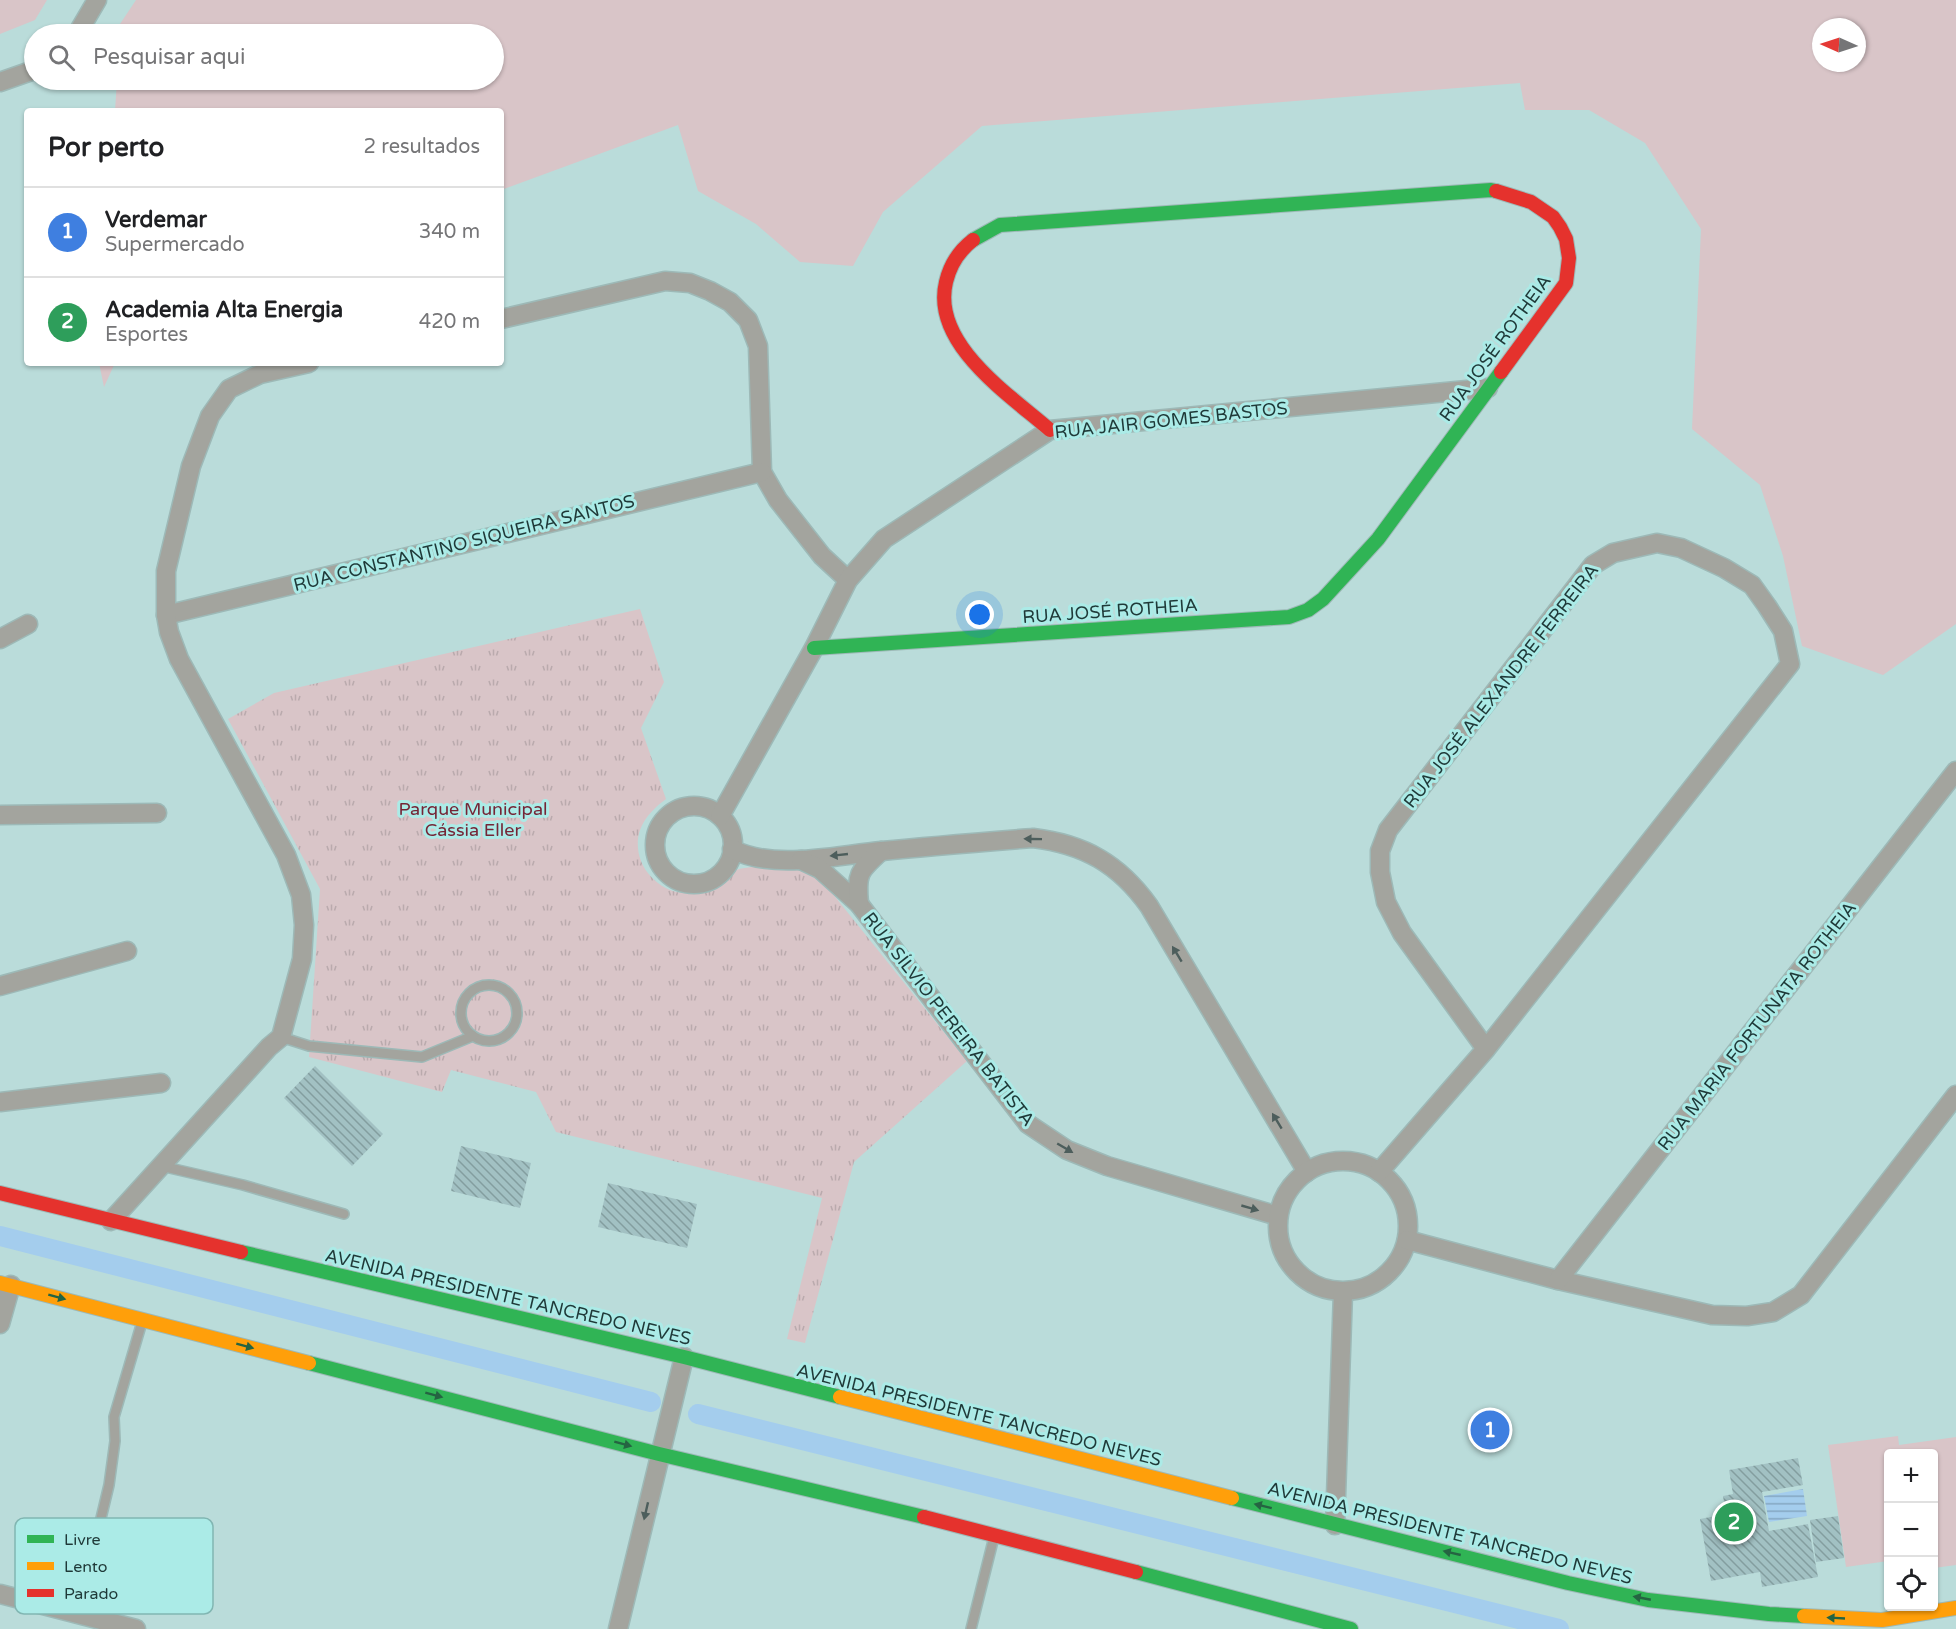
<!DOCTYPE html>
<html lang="pt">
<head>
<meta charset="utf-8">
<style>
  body { margin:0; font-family:"Varela Round",sans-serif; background:#f6f6f6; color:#202124 }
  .controls { position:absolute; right:18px; bottom:18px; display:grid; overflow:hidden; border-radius:6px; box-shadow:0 2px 4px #0004 }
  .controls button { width:54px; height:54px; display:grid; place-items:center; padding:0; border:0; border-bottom:2px solid #e0e0e0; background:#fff; color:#202124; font:30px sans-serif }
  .compass { position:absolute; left:1812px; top:18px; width:54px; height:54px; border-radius:50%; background:#fff; box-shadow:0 2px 4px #0004; rotate:273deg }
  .you { position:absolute; left:980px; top:615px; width:21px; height:21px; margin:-15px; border:4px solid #fff; border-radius:50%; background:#1a73e8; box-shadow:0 0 0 9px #1a73e833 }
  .badge { display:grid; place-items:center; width:39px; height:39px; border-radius:50%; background:#557271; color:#fff; font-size:20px; font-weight:700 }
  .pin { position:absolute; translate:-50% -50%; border:3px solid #fff; box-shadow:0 2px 6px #0006 }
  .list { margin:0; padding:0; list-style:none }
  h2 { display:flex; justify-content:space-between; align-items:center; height:78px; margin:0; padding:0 24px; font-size:26px }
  h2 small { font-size:20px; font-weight:400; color:#757577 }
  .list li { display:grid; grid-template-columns:39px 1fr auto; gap:18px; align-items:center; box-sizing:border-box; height:90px; padding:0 24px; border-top:2px solid #e0e0e0 }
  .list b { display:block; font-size:22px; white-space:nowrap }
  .list p { margin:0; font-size:20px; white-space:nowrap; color:#757577 }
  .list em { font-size:20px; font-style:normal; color:#757577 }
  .icon { flex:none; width:33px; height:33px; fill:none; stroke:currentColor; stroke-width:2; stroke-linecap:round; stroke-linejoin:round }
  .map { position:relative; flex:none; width:1956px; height:1629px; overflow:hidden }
  .search { position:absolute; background:#fff; box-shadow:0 2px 4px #0004; left:24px; top:24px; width:480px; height:66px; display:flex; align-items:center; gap:15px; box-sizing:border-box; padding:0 21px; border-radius:33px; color:#757577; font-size:22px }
  .panel { position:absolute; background:#fff; box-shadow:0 2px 4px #0004; left:24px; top:108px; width:480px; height:258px; border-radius:6px }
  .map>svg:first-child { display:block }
</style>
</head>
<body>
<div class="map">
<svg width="1956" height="1629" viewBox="0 0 1956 1629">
  <defs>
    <pattern id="park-tufts" width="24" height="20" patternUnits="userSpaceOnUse" patternTransform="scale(1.5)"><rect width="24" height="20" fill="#d9c5c8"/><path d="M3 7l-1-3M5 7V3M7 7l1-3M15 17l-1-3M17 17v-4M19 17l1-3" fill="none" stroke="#baaaad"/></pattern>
    <pattern id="water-rules" width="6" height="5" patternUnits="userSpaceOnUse" patternTransform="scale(1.5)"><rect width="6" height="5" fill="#a4cded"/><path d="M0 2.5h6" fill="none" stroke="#85a7c1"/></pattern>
    <pattern id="building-back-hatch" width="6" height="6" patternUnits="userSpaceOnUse" patternTransform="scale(1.5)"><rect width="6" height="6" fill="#a2c1c3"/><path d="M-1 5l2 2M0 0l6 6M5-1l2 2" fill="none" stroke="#839e9f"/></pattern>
  </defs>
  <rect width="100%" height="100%" fill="#badcda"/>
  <g fill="#d9c5c8" fill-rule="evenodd">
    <polygon points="0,0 47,0 35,20 0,34"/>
    <path d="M136,0H1956V624L1883,675L1802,646L1783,556L1760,485L1692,429L1701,229L1645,143L1589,110H1525L1520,83L982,126L883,212L853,266L800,262L756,224L698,191L678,125L501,190V111H115L117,80H494V34H120V24ZM1821,27H1857V63H1821Z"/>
    <polygon points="99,363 115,363 104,387"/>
    <polygon points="1898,1436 1899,1445 1956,1437 1956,1565 1934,1568 1934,1454 1888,1454 1888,1561 1846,1567 1828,1445"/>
  </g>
  <path fill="url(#park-tufts)" d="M640,609L664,682L641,728L666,799C650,811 636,826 638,848C640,876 670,899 697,892C715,887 720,875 736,870C744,867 788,863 796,865C804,866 813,874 820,878L967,1061L854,1162L805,1343L787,1339L822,1198L556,1132L536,1092L451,1070L442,1092L309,1057L320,889L228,719L274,693Z"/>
  <polygon fill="url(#water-rules)" points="1803,1489 1807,1516 1769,1522 1764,1496"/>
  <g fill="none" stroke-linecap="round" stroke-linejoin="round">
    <g stroke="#a4cded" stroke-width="20">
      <polyline points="0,1236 651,1402"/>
      <polyline points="698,1414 1559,1629"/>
    </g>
  </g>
  <g fill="url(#building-back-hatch)">
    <polygon points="315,1066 383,1134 352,1166 284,1098"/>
    <polygon points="461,1146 531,1163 520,1208 451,1191"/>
    <polygon points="608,1183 697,1204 687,1248 598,1227"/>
    <polygon points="1798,1458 1803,1485 1762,1492 1769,1531 1808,1524 1818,1577 1762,1587 1760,1572 1711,1581 1700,1519 1726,1514 1723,1496 1733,1494 1729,1470"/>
    <polygon points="1838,1516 1844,1558 1816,1562 1810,1520"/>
  </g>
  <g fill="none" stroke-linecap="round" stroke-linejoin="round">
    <g stroke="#9db9b7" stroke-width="12">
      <g id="lane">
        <circle cx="489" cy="1013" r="28"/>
        <polyline points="281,1037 309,1046 422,1057 473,1036"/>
        <polyline points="161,1166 243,1185 344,1214"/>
        <polyline points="90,1539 97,1535 109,1485 115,1441 114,1417 142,1322"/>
        <polyline points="971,1629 994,1537"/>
      </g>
    </g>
    <g stroke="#9db9b7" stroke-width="21">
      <g id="street">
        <polyline points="77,34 97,0"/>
        <polyline points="0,82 34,70"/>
        <polyline points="501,319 665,281 690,283 710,291 730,302 748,320 758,346 762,472 778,500 822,556 848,580"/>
        <polyline points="166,615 762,472"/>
        <polyline points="0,639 28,624"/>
        <circle cx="694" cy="845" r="39"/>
        <polyline points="0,815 157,813"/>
        <polyline points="720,816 814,648 848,580 884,539 1050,430 1488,388"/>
        <path d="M732,849C774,871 836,855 882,851C932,846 983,842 1033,838C1084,844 1119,864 1149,906L1307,1172"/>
        <polyline points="801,860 820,869 859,904 1028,1124 1067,1150 1107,1166 1278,1216"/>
        <path d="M859,904C856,873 859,871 881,851"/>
        <polyline points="0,986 127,951"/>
        <polyline points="0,1102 161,1083"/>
        <circle cx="1343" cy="1226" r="65"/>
        <polyline points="1379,1172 1486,1049 1790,664 1783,631 1767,606 1752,585 1724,568 1681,548 1657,543 1613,553 1593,565 1388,830 1380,851 1380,872 1386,902 1402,933 1486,1049"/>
        <polyline points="111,1221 269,1047 281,1037 302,959 304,925 301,895 286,855 179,659 169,632 166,615 166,571 191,466 210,416 229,389 260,374 309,363"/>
        <polyline points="1407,1240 1558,1280 1712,1315 1747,1316 1773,1312 1801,1295 1956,1095"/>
        <polyline points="1558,1280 1956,771"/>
        <polyline points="0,1324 11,1285"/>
        <polyline points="1335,1525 1343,1292"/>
        <polyline points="0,1594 136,1629"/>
        <polyline points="618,1629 684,1357"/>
      </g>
    </g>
    <g stroke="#9db9b7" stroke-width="16">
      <g id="fast">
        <polyline points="973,240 1000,225 1491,190 1496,191"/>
        <polyline points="814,648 1289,617 1308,610 1323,599 1378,539 1501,372"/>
        <polyline points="241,1252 684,1357 840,1397"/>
        <polyline points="309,1363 659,1454 924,1517"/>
        <polyline points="1232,1498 1568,1583 1648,1600 1769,1614 1804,1616"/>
        <polyline points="1136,1572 1351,1629"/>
      </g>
    </g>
    <g stroke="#9db9b7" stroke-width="16">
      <g id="slow">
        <polyline points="0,1283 309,1363"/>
        <polyline points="840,1397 1232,1498"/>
        <polyline points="1804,1616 1882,1620 1956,1608"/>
      </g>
    </g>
    <g stroke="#9db9b7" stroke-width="16">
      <g id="jam">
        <polyline points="1496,191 1531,202 1553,217 1560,227 1566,239 1569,258 1566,283 1501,372"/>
        <path d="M973,240C960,250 950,265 946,282C931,344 1010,395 1050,430"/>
        <polyline points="0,1193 241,1252"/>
        <polyline points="924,1517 1136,1572"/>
      </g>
    </g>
    <use href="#lane" stroke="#a3a49e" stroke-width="9"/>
    <use href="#street" stroke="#a3a49e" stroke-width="18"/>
    <use href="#fast" stroke="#30b455" stroke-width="14"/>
    <use href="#slow" stroke="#ff9f0a" stroke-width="14"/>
    <use href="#jam" stroke="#e5322d" stroke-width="14"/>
  </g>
  <defs><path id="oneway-solid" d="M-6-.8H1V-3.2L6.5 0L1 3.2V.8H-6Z" transform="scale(1.5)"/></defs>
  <g fill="#4d5e5c">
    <use href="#oneway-solid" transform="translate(1033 839) rotate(-179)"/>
    <use href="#oneway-solid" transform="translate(839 855) rotate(174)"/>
    <use href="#oneway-solid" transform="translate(1177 954) rotate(-121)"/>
    <use href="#oneway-solid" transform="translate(1277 1121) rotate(-121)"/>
    <use href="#oneway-solid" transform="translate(1065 1148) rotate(30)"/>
    <use href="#oneway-solid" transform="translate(1250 1208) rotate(16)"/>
    <use href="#oneway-solid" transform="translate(646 1511) rotate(103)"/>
  </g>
  <g fill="#256442">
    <use href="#oneway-solid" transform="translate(57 1297) rotate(15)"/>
    <use href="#oneway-solid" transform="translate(245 1346) rotate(15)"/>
    <use href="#oneway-solid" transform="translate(434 1395) rotate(15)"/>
    <use href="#oneway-solid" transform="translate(623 1444) rotate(15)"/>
    <use href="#oneway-solid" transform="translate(1263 1506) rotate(-166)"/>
    <use href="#oneway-solid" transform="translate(1452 1553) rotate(-167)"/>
    <use href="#oneway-solid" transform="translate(1642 1598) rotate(-169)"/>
    <use href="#oneway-solid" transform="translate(1836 1618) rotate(-177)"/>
  </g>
  <g text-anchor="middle" stroke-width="6" stroke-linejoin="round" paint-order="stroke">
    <g font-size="18" fill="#1f3938" stroke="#abebe7">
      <text transform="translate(1495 348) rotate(-54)" y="6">RUA JOSÉ ROTHEIA</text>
      <text transform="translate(1171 420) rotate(-6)" y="6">RUA JAIR GOMES BASTOS</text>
      <text transform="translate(464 543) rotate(-14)" y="6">RUA CONSTANTINO SIQUEIRA SANTOS</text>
      <text transform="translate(1110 611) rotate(-4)" y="6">RUA JOSÉ ROTHEIA</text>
      <text transform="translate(1501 686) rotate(-52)" y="6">RUA JOSÉ ALEXANDRE FERREIRA</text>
      <text transform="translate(949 1019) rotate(52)" y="6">RUA SÍLVIO PEREIRA BATISTA</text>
      <text transform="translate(1757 1026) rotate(-52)" y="6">RUA MARIA FORTUNATA ROTHEIA</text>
      <text transform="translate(508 1297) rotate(13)" y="6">AVENIDA PRESIDENTE TANCREDO NEVES</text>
      <text transform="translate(979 1415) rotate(14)" y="6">AVENIDA PRESIDENTE TANCREDO NEVES</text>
      <text transform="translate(1450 1533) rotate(14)" y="6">AVENIDA PRESIDENTE TANCREDO NEVES</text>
    </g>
    <g font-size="18" fill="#752536" stroke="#abebe7">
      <text x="473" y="815">Parque Municipal<tspan x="473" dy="21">Cássia Eller</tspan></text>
    </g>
  </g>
  <rect x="15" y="1518" width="198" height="96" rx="9" fill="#abebe7" stroke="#81b6b2" stroke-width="1.5"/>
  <rect x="27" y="1535" width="27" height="8" fill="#30b455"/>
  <rect x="27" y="1562" width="27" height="8" fill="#ff9f0a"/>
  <rect x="27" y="1589" width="27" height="8" fill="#e5322d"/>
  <g font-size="16" fill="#1f3938">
    <text x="64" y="1545">Livre</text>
    <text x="64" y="1572">Lento</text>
    <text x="64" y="1599">Parado</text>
  </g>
</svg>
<div class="controls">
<button>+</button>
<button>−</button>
<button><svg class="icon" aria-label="locate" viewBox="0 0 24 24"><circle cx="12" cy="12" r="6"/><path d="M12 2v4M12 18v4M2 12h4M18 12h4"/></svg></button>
</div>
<svg class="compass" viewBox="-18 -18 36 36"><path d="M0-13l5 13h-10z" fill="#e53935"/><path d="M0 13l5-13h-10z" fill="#757577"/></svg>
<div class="you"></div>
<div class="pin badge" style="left:1490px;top:1430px;background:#3f7fe0">1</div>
<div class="pin badge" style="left:1734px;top:1522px;background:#2e9e5b">2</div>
<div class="search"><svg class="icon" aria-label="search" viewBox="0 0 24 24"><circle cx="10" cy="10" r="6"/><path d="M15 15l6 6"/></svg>Pesquisar aqui</div>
<section class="panel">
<h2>Por perto<small>2 resultados</small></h2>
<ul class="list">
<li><span class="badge" style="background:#3f7fe0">1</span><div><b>Verdemar</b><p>Supermercado</p></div><em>340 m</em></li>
<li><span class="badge" style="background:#2e9e5b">2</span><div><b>Academia Alta Energia</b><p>Esportes</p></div><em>420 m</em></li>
</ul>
</section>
</div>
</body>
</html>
